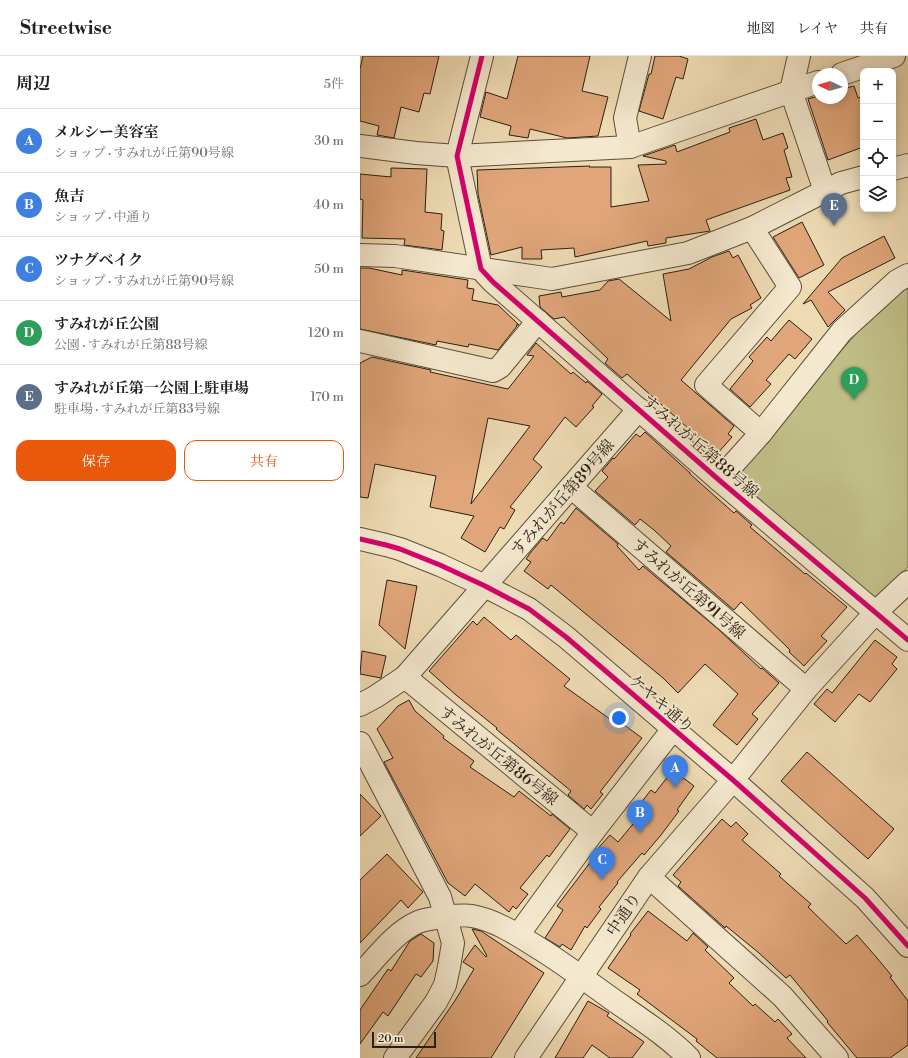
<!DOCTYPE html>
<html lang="ja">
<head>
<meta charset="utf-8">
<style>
  body { margin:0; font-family:"Libre Bodoni","Noto Serif JP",serif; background:#f2f2f2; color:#202124 }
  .controls { position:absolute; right:12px; top:12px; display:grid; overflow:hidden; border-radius:8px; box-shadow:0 2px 10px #0003 }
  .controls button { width:36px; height:36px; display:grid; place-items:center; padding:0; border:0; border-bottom:1px solid #e0e0e0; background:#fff; color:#202124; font:20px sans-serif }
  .compass { position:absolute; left:452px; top:12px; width:36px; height:36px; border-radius:50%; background:#fff; box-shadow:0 2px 10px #0003; rotate:274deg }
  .scale { position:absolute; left:12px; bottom:10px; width:64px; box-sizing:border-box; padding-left:4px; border:2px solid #2a1f12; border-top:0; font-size:11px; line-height:14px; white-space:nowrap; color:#2a1f12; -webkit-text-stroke:3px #f4e8ce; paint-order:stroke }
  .you { position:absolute; left:259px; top:662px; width:14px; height:14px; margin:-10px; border:3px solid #fff; border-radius:50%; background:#1a73e8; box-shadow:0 0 0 6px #1a73e833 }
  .badge { display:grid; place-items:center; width:26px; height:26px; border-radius:50%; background:#ea580c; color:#fff; font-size:13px; font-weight:700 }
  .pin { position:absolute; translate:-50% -33px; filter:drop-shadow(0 1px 2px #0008) }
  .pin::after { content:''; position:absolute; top:21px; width:14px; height:12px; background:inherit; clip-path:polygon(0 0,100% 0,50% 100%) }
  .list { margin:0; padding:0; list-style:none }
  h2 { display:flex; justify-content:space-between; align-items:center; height:52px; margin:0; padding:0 16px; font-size:17px }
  h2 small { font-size:13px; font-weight:400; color:#757577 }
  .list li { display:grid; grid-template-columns:26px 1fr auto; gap:12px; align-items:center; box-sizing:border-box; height:64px; padding:0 16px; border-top:1px solid #e0e0e0 }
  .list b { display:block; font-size:15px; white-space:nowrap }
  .list p { margin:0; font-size:13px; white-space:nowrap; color:#757577 }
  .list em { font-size:13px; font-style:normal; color:#757577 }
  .actions { display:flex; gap:8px; padding:12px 16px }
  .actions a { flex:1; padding:9px 0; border:1px solid #ea580c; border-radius:12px; text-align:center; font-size:14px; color:#ea580c }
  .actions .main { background:#ea580c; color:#fff }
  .icon { flex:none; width:22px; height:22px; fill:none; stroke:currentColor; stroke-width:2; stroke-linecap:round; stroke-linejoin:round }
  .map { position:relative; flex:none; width:548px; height:1002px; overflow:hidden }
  header { display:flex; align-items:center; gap:24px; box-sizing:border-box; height:56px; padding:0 20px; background:#fff; border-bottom:1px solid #e0e0e0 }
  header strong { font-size:19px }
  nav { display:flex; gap:22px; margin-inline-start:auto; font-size:14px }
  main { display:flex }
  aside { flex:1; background:#fff }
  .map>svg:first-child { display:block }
</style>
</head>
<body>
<header>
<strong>Streetwise</strong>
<nav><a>地図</a><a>レイヤ</a><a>共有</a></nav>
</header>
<main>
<aside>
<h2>周辺<small>5件</small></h2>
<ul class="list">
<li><span class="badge" style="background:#3f7fe0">A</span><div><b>メルシー美容室</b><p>ショップ · すみれが丘第90号線</p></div><em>30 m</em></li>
<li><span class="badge" style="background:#3f7fe0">B</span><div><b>魚吉</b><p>ショップ · 中通り</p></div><em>40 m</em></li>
<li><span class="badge" style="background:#3f7fe0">C</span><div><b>ツナグベイク</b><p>ショップ · すみれが丘第90号線</p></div><em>50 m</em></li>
<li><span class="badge" style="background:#2e9e5b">D</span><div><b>すみれが丘公園</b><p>公園 · すみれが丘第88号線</p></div><em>120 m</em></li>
<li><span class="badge" style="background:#5c6f8a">E</span><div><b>すみれが丘第一公園上駐車場</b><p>駐車場 · すみれが丘第83号線</p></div><em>170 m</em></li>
</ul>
<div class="actions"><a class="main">保存</a><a>共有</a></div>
</aside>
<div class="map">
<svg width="548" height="1002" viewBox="0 0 548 1002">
  <rect width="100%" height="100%" fill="#eedbb4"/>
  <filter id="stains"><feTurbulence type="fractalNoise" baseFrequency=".005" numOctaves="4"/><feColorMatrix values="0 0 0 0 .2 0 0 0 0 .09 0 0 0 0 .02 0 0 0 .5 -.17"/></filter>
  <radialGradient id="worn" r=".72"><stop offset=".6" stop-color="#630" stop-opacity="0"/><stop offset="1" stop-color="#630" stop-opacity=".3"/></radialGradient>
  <polygon fill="#c0be87" stroke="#756e4c" points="548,228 548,511 513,544 371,422 507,265"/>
  <g fill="#e0a67a" stroke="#2a1f12" fill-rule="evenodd">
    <polygon points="3,0 79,0 70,38 64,37 59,56 41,51 34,82 17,79 19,70 0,65 0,13"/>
    <polygon points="158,0 230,0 222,35 248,41 238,80 207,82 170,73 168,82 149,79 151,70 120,61 126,36 147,43"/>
    <polygon points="295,0 319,0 328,3 323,23 316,21 303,63 279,55 289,18 291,18"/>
    <polygon points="494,30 498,42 503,40 503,91 468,104 448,43 458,40 458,42 482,42 482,33"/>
    <polygon points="396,63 403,84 423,77 428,92 424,94 432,121 426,122 430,134 346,164 350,175 306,182 306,187 288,190 287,185 215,201 214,192 181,194 182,203 162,203 162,191 131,199 118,138 117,114 230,110 229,111 251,111 251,151 289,145 278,109 306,108 306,105 283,100 315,89 317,96 370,76 369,72"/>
    <polygon points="31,112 67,113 65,156 82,158 81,174 84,175 82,194 44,189 45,183 2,182 3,144 0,143 0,118 31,121"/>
    <polygon points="442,166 464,209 439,222 413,181"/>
    <polygon points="524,180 535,202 468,236 485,254 468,271 451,244 443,248 482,202"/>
    <polygon points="369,195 373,202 378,199 401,242 390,249 392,252 371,263 321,324 374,370 368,378 372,381 357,398 267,318 262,322 245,307 248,303 204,261 194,263 180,251 179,240 201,236 202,241 240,234 248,225 259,223 311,265 303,218 329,213 352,201"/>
    <polygon points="0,212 9,212 42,219 42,214 108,224 107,232 114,233 112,244 138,249 159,269 156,269 157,270 138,294 109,288 108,291 77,285 76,289 0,273"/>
    <polygon points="429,264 452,283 435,303 429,298 406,324 411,328 390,351 370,333 393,305 389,301 407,281 411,285"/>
    <path d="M176,287L211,318L213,316L226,327L227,325L242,338L232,350L234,351L216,371L205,361L173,403L182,411L150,451L155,454L144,473L140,471L125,496L101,482L114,460L70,451L76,420L15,408L8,442L0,441V307L12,301L71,314L70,316L148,333L174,300L167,299ZM128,362L170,370L111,448Z"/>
    <polygon points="285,376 330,417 330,418 374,457 376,455 392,469 390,471 445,518 446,517 487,551 461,580 467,585 444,610 429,596 430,594 381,546 374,554 306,496 311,490 294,474 280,463 275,469 235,435 248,421 242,415 253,402 254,403 276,378 280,381"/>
    <polygon points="216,452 258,488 257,490 279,514 283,510 358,573 401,613 402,612 419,627 392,658 398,663 377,689 353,669 378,638 345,608 318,637 303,622 209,544 191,529 188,533 164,515 171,506 166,503 171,496 183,482 187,485 201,466 204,468"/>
    <polygon points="27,524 57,530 45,593 19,569"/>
    <polygon points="124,561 151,584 156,579 210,623 204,630 254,666 256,663 282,682 240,736 243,738 231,753 227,749 224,753 208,739 211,735 136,673 137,672 96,639 69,615 113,565 117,569"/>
    <polygon points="515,584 537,601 532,608 537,613 510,646 499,638 475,666 454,648 467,633 472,637"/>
    <polygon points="2,595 26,600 21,622 0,618"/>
    <polygon points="49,644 55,655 84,680 83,682 114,705 110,711 154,741 159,735 191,760 192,758 210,773 189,801 187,799 160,832 168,838 156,853 153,850 149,856 115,828 105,840 88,827 24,706 33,702 17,673 38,650"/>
    <polygon points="447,696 534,773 508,803 421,725"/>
    <polygon points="313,714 334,730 317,754 319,755 301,779 284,799 282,797 257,826 258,827 239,851 241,853 227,872 225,870 211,894 202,888 200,891 185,882 203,854 197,850 235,800 233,798 250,779 258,786 283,756 277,752 291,734 295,737"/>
    <polygon points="0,738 21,760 0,780"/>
    <polygon points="362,763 371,771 376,766 388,778 382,784 421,818 419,820 451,848 448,851 486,888 497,879 517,902 532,920 530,921 548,945 548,989 530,1002 497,1002 467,966 468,965 430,919 426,922 399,897 366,870 365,872 318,830 321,826 313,819"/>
    <polygon points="27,798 63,836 48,852 41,844 0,887 0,824"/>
    <polygon points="288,855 327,885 333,877 348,891 345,894 374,922 369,927 393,950 395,948 415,966 418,963 432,978 427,982 446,1002 357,1002 336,985 337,983 277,938 280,934 248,912 271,879 270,878"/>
    <polygon points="112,873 121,875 184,917 131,1002 56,1002 96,943 114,913 103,906 115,889 126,901 127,900"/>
    <polygon points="61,878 74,887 73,905 61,921 56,918 28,960 23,956 0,988 0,954 28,913 31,915 50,885"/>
    <polygon points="228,945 249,957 247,960 284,986 272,1002 250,1002 232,989 223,1002 195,1002"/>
  </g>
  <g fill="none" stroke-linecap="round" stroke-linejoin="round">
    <g stroke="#5b4e3a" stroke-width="24">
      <g id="minor">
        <polyline points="122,0 97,100 121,213 133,226 359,424 548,584"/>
        <polyline points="439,0 431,35 465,135"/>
        <polyline points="482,18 534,0"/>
        <polyline points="0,90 56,97 97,100 270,91 458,26"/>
        <polyline points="270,91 265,62 280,0"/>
        <polyline points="533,113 548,109"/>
        <polyline points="392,172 430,231 346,329 401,377"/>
        <polyline points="0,199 35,200 192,223 328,197 392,172 481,127 503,121"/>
        <polyline points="0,285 133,315 140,311 178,265"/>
        <polyline points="359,424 401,377 482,275 537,225 548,219"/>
        <polyline points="211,431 446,633"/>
        <polyline points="45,621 233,776"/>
        <polyline points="0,649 15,641 45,621 279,353"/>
        <polyline points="0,687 80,841 93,887 89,911 85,929 76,946 35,1002"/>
        <polyline points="289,821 422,940 477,1002"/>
        <polyline points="158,879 233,776 313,673"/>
        <path d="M0,919C17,901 35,876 58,866C68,862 102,858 112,860C139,865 162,882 185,896C208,911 230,927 252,943C279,962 306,979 329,1002"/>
        <polyline points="166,1002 289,821 373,724 446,633 516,556 548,526"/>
      </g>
    </g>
    <g stroke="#5b4e3a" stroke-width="24">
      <polyline id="tertiary" points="0,483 26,489 40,493 80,509 125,530 169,553 206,581 373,724 505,842 548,890"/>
    </g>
    <use href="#minor" stroke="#f4e8ce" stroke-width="22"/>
    <use href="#tertiary" stroke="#f4e8ce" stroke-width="22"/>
    <g stroke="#f4e8ce" stroke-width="8">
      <g id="cycleway">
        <polyline points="122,0 97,100 121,213 133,226 359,424 548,584"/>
        <polyline points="0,483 26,489 40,493 80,509 125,530 169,553 206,581 373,724 505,842 548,890"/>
      </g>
    </g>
    <use href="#cycleway" stroke="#d6006c" stroke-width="5"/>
  </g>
  <g text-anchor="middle" stroke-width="3.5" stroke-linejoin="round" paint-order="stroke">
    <g font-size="16" fill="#2a1f12" stroke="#f4e8ce">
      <text transform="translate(341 390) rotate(41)" y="6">すみれが丘第88号線</text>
      <text transform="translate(202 441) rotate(-49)" y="6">すみれが丘第89号線</text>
      <text transform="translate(329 532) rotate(41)" y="6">すみれが丘第91号線</text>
      <text transform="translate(302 647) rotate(41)" y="6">ケヤキ通り</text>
      <text transform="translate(139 699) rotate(39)" y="6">すみれが丘第86号線</text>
      <text transform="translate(263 858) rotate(-56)" y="6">中通り</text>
    </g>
  </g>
  <rect width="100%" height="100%" filter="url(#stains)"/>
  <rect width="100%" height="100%" fill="url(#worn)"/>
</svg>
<div class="controls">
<button>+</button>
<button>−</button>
<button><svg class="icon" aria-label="locate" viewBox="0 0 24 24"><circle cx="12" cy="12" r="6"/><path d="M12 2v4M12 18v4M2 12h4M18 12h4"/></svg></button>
<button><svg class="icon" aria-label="layers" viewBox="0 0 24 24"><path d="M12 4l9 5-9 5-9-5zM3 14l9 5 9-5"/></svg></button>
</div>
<svg class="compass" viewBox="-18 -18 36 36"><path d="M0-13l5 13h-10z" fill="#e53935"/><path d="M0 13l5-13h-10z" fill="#757577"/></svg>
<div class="scale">20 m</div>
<div class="you"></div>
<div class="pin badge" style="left:315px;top:732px;background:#3f7fe0">A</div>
<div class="pin badge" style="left:280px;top:777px;background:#3f7fe0">B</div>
<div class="pin badge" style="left:242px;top:824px;background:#3f7fe0">C</div>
<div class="pin badge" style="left:494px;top:344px;background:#2e9e5b">D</div>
<div class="pin badge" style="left:474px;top:170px;background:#5c6f8a">E</div>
</div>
</main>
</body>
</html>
